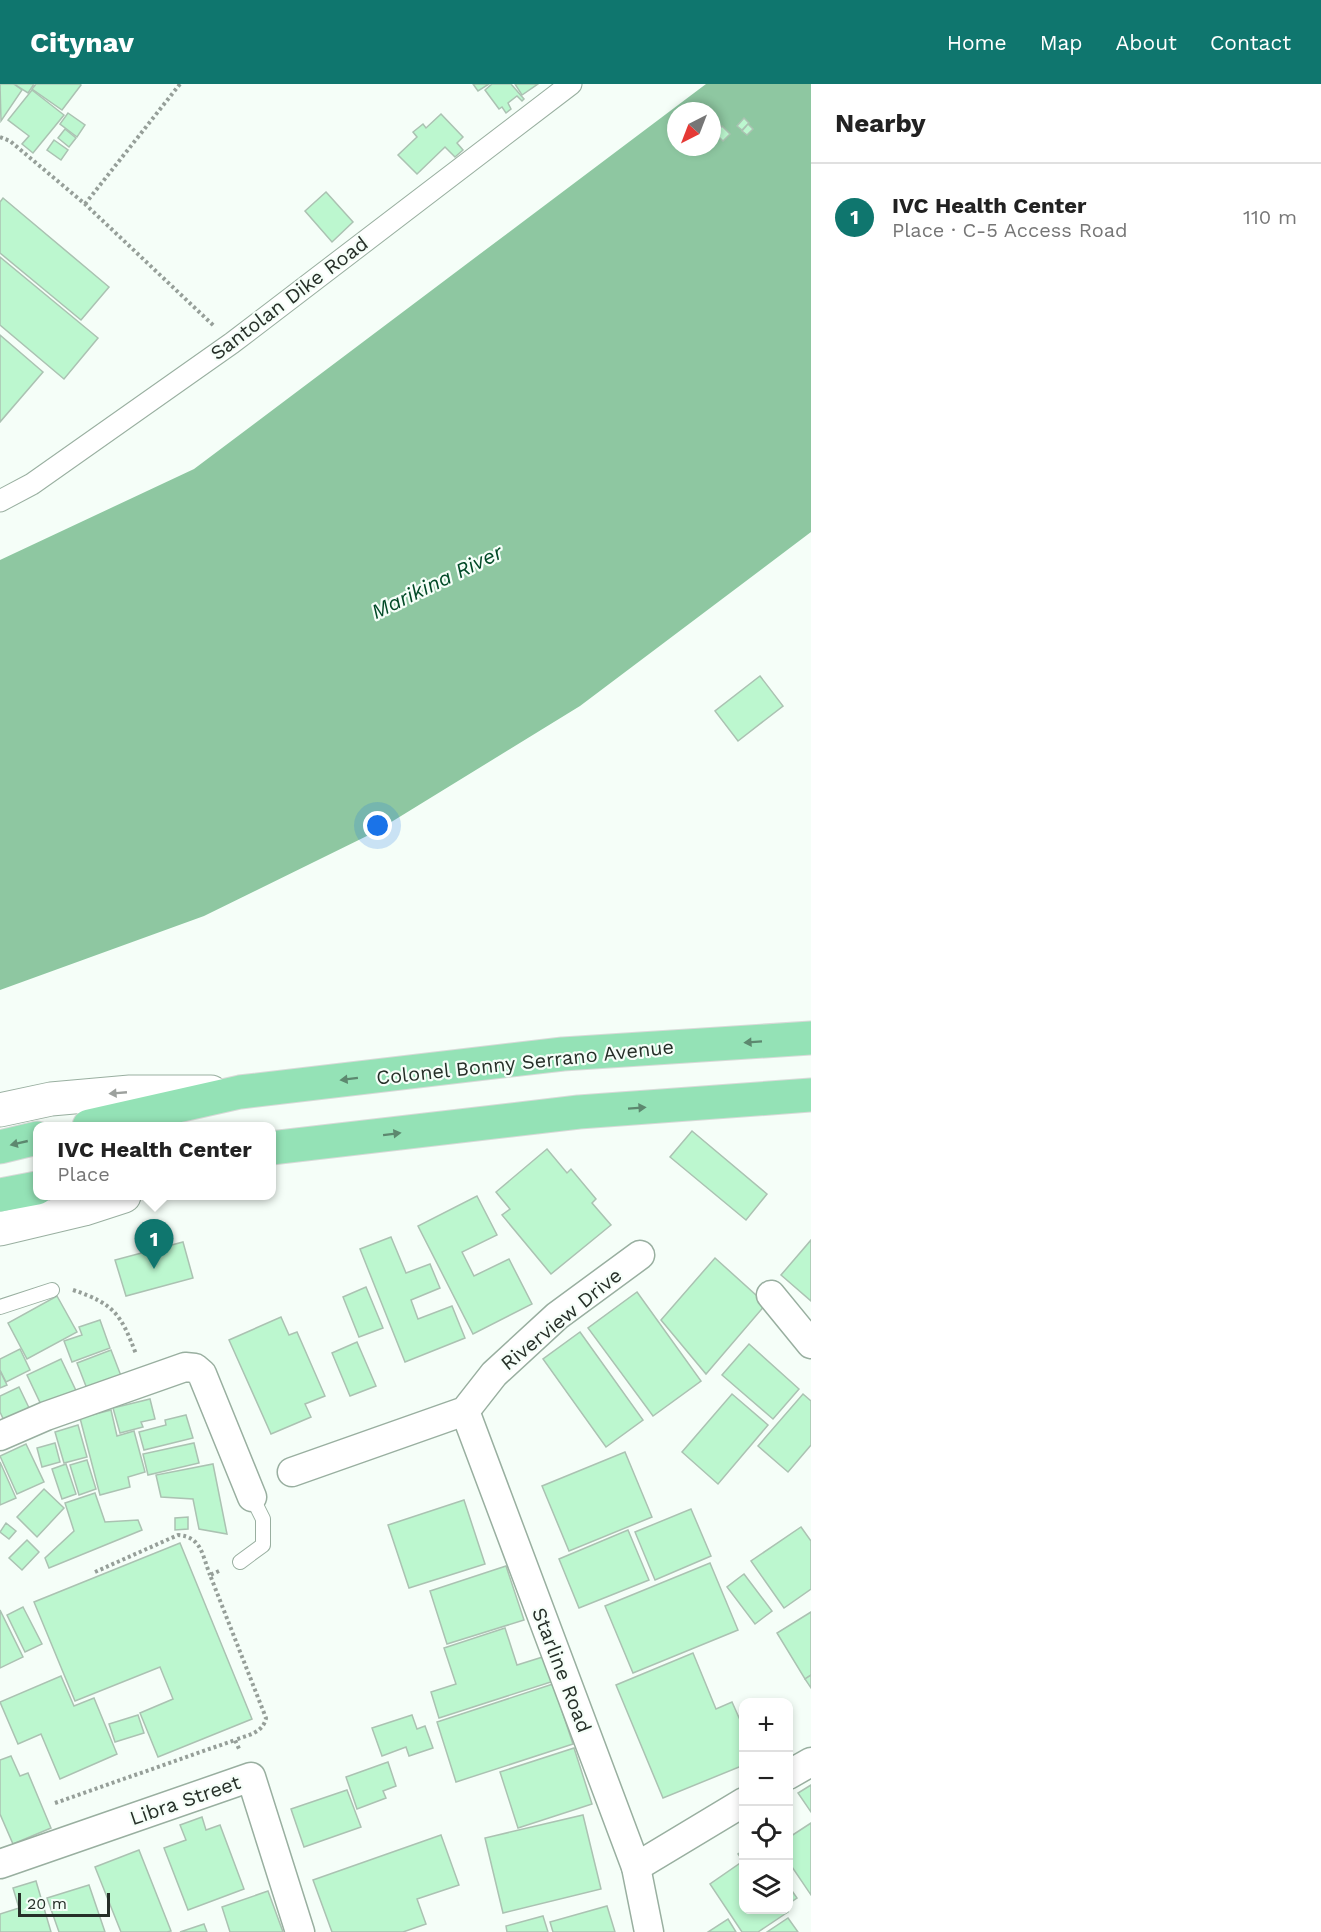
<!DOCTYPE html>
<html lang="en">
<head>
<meta charset="utf-8">
<style>
  body { margin:0; font-family:"Work Sans",sans-serif; background:#f2f2f2; color:#222 }
  .controls { position:absolute; right:18px; bottom:18px; display:grid; overflow:hidden; border-radius:12px; box-shadow:0 3px 9px #0003 }
  .controls button { width:54px; height:54px; display:grid; place-items:center; padding:0; border:0; border-bottom:2px solid #e0e0e0; background:#fff; color:#222; font:30px sans-serif }
  .compass { position:absolute; left:667px; top:18px; width:54px; height:54px; border-radius:50%; background:#fff; box-shadow:0 3px 9px #0003; rotate:222deg }
  .scale { position:absolute; left:18px; bottom:15px; width:92px; box-sizing:border-box; padding-left:6px; border:3px solid #262f28; border-top:0; font-size:16px; line-height:21px; white-space:nowrap; color:#262f28; -webkit-text-stroke:4px #f5fef8; paint-order:stroke }
  .you { position:absolute; left:378px; top:742px; width:21px; height:21px; margin:-15px; border:4px solid #fff; border-radius:50%; background:#1a73e8; box-shadow:0 0 0 9px #1a73e833 }
  .badge { display:grid; place-items:center; width:39px; height:39px; border-radius:50%; background:#0f766e; color:#fff; font-size:20px; font-weight:700 }
  .pin { position:absolute; translate:-50% -50px; filter:drop-shadow(0 2px 3px #0008) }
  .pin::after { content:''; position:absolute; top:32px; width:21px; height:18px; background:inherit; clip-path:polygon(0 0,100% 0,50% 100%) }
  .popup { position:absolute; left:33px; top:1038px; width:243px; height:78px; box-sizing:border-box; display:grid; place-content:center; border-radius:12px; background:#fff; filter:drop-shadow(0 2px 4px #0005); font-size:20px; white-space:nowrap; color:#767676 }
  .popup b { font-size:22px; color:#222 }
  .popup::after { content:''; position:absolute; left:50%; top:100%; margin-left:-12px; border:12px solid transparent; border-top-color:#fff }
  .list { margin:0; padding:0; list-style:none }
  h2 { display:flex; justify-content:space-between; align-items:center; height:78px; margin:0; padding:0 24px; font-size:26px }
  h2 small { font-size:20px; font-weight:400; color:#767676 }
  .list li { display:grid; grid-template-columns:39px 1fr auto; gap:18px; align-items:center; box-sizing:border-box; height:108px; padding:0 24px; border-top:2px solid #e0e0e0 }
  .list b { display:block; font-size:22px; white-space:nowrap }
  .list p { margin:0; font-size:20px; white-space:nowrap; color:#767676 }
  .list em { font-size:20px; font-style:normal; color:#767676 }
  .icon { flex:none; width:33px; height:33px; fill:none; stroke:currentColor; stroke-width:2; stroke-linecap:round; stroke-linejoin:round }
  .map { position:relative; flex:none; width:811px; height:1848px; overflow:hidden }
  header { display:flex; align-items:center; gap:36px; box-sizing:border-box; height:84px; padding:0 30px; background:#0f766e; color:#fff }
  header strong { font-size:28px }
  nav { display:flex; gap:33px; margin-inline-start:auto; font-size:21px }
  main { display:flex }
  aside { flex:1; background:#fff }
  .map>svg:first-child { display:block }
</style>
</head>
<body>
<header>
<strong>Citynav</strong>
<nav><a>Home</a><a>Map</a><a>About</a><a>Contact</a></nav>
</header>
<main>
<div class="map">
<svg width="811" height="1848" viewBox="0 0 811 1848">
  <rect width="100%" height="100%" fill="#f5fef8"/>
  <path fill="#8ec7a1" fill-rule="evenodd" d="M706,0H811V448L580,622L375,748L204,832L0,906V476L194,385ZM676,27H712V63H676Z"/>
  <g fill="#bcf7cf" stroke="#abc2b2" stroke-width="1.5">
    <polygon points="0,0 14,0 22,6 1,37"/>
    <polygon points="14,0 34,0 28,9"/>
    <polygon points="36,0 80,0 81,1 62,26 32,5"/>
    <polygon points="473,0 489,0 478,7"/>
    <polygon points="492,0 511,0 524,15 522,17 517,12 508,19 511,25 506,29 502,23 499,25 485,6"/>
    <polygon points="515,0 538,0 522,11"/>
    <polygon points="32,6 64,31 33,69 22,60 29,52 8,36"/>
    <polygon points="68,29 85,41 77,53 60,40"/>
    <polygon points="441,30 463,53 457,59 463,66 455,73 445,63 417,90 398,71 417,53 413,48 423,40 426,44"/>
    <polygon points="744,34 749,39 742,46 737,42"/>
    <polygon points="748,40 753,45 747,51 742,47"/>
    <polygon points="722,42 730,50 723,57 715,49"/>
    <polygon points="65,45 76,54 69,63 58,54"/>
    <polygon points="54,56 68,66 61,76 47,66"/>
    <polygon points="326,108 353,138 332,158 305,127"/>
    <polygon points="3,114 109,203 81,236 0,169 0,118"/>
    <polygon points="0,173 98,254 64,295 0,241"/>
    <polygon points="0,251 43,288 0,338"/>
    <polygon points="760,592 783,622 738,657 715,627"/>
    <polygon points="692,1047 767,1110 746,1136 670,1073"/>
    <polygon points="547,1065 567,1089 571,1085 596,1115 592,1119 611,1141 551,1190 502,1131 510,1125 496,1108"/>
    <polygon points="477,1112 497,1151 462,1168 474,1192 509,1175 532,1220 473,1250 418,1142"/>
    <polygon points="391,1153 406,1189 430,1180 440,1204 411,1216 418,1235 452,1222 465,1254 405,1278 360,1165"/>
    <polygon points="811,1156 811,1217 781,1191"/>
    <polygon points="183,1158 193,1194 126,1212 115,1176"/>
    <polygon points="715,1174 766,1220 706,1290 661,1236"/>
    <polygon points="366,1203 383,1244 359,1253 343,1213"/>
    <polygon points="637,1208 701,1297 653,1332 588,1244"/>
    <polygon points="57,1212 77,1248 27,1275 8,1239"/>
    <polygon points="281,1233 289,1251 297,1248 325,1312 305,1320 311,1333 271,1350 229,1256"/>
    <polygon points="100,1236 110,1264 72,1278 64,1257 82,1251 79,1243"/>
    <polygon points="580,1248 643,1336 606,1363 543,1275"/>
    <polygon points="357,1258 376,1302 350,1312 332,1269"/>
    <polygon points="749,1260 799,1305 773,1335 722,1291"/>
    <polygon points="20,1265 30,1286 6,1298 0,1286 0,1275"/>
    <polygon points="111,1266 123,1297 89,1310 77,1279"/>
    <polygon points="61,1275 79,1313 45,1329 27,1291"/>
    <polygon points="0,1287 7,1301 0,1304"/>
    <polygon points="19,1303 32,1330 6,1341 0,1328 0,1312"/>
    <polygon points="732,1310 768,1341 718,1400 682,1368"/>
    <polygon points="803,1310 811,1317 811,1361 788,1388 758,1362"/>
    <polygon points="150,1315 155,1335 141,1338 143,1343 120,1349 113,1324"/>
    <polygon points="111,1326 117,1352 134,1347 145,1388 128,1393 130,1403 100,1411 80,1334"/>
    <polygon points="186,1331 193,1354 144,1366 139,1348 166,1341 165,1336"/>
    <polygon points="78,1341 87,1373 64,1379 55,1348"/>
    <polygon points="55,1359 60,1378 42,1383 37,1364"/>
    <polygon points="194,1359 199,1379 148,1391 143,1370"/>
    <polygon points="26,1360 44,1398 17,1410 0,1372"/>
    <polygon points="625,1368 652,1433 569,1467 542,1402"/>
    <polygon points="87,1376 96,1405 79,1411 70,1381"/>
    <polygon points="0,1378 16,1414 0,1421"/>
    <polygon points="66,1380 76,1410 62,1415 52,1385"/>
    <polygon points="213,1380 227,1450 199,1445 193,1415 161,1413 156,1391"/>
    <polygon points="44,1405 64,1424 37,1453 17,1433"/>
    <polygon points="95,1409 105,1438 138,1436 142,1446 49,1484 45,1474 74,1447 65,1419"/>
    <polygon points="464,1416 485,1480 409,1504 388,1441"/>
    <polygon points="691,1425 711,1472 655,1496 635,1448"/>
    <polygon points="188,1433 188,1445 175,1446 175,1434"/>
    <polygon points="6,1439 16,1447 9,1455 0,1448"/>
    <polygon points="801,1443 811,1457 811,1505 784,1524 751,1477"/>
    <polygon points="628,1446 649,1496 579,1524 559,1475"/>
    <polygon points="27,1456 39,1468 22,1486 9,1474"/>
    <polygon points="180,1459 252,1635 158,1673 140,1629 173,1615 160,1583 75,1617 34,1518"/>
    <polygon points="710,1479 738,1546 633,1589 605,1522"/>
    <polygon points="506,1482 524,1536 447,1560 430,1507"/>
    <polygon points="744,1490 772,1527 755,1540 727,1503"/>
    <polygon points="23,1523 42,1560 25,1568 7,1531"/>
    <polygon points="0,1526 23,1573 0,1584"/>
    <polygon points="811,1528 811,1591 805,1595 777,1549"/>
    <polygon points="505,1544 517,1581 549,1571 557,1596 439,1634 431,1608 456,1600 444,1564"/>
    <polygon points="693,1569 716,1625 732,1618 744,1645 744,1681 663,1714 616,1601"/>
    <polygon points="811,1591 811,1604 805,1595"/>
    <polygon points="61,1592 74,1622 94,1614 117,1670 60,1695 41,1650 18,1660 0,1618"/>
    <polygon points="553,1600 573,1660 456,1698 437,1638"/>
    <polygon points="138,1631 144,1649 115,1658 109,1640"/>
    <polygon points="412,1631 417,1645 425,1642 433,1664 409,1672 406,1663 382,1672 372,1644"/>
    <polygon points="574,1664 592,1720 518,1744 500,1688"/>
    <polygon points="11,1672 20,1692 28,1689 51,1744 13,1760 0,1730 0,1676"/>
    <polygon points="388,1678 396,1702 383,1707 386,1714 357,1725 346,1693"/>
    <polygon points="811,1701 811,1728 798,1709"/>
    <polygon points="347,1706 361,1743 304,1763 291,1725"/>
    <polygon points="583,1731 601,1805 503,1829 485,1754"/>
    <polygon points="202,1733 206,1746 220,1741 244,1805 188,1826 164,1764 186,1756 180,1741"/>
    <polygon points="811,1739 811,1811 788,1777 788,1754"/>
    <polygon points="441,1751 459,1801 417,1815 426,1840 403,1848 332,1848 313,1796"/>
    <polygon points="139,1766 171,1847 167,1848 121,1848 95,1783"/>
    <polygon points="744,1766 744,1826 786,1826 788,1828 758,1848 742,1848 710,1800 743,1777 738,1770"/>
    <polygon points="36,1797 51,1848 0,1848 0,1830 19,1824 13,1804"/>
    <polygon points="89,1801 105,1848 59,1848 47,1814"/>
    <polygon points="788,1801 797,1814 788,1820"/>
    <polygon points="268,1807 283,1848 230,1848 222,1823"/>
    <polygon points="607,1822 615,1848 553,1848 550,1838"/>
    <polygon points="543,1832 548,1848 507,1848 506,1842"/>
    <polygon points="788,1834 798,1848 767,1848"/>
    <polygon points="728,1835 736,1848 708,1848"/>
    <polygon points="204,1840 207,1848 180,1848"/>
  </g>
  <g fill="none" stroke-linecap="round" stroke-linejoin="round">
    <g stroke="#99afa0" stroke-width="16">
      <g id="service">
        <polyline points="0,1223 52,1206"/>
        <polyline points="240,1478 263,1461 263,1435 252,1413"/>
      </g>
    </g>
    <g stroke="#99afa0" stroke-width="23">
      <polyline id="pedestrian" points="0,417 32,400 232,259 571,0"/>
    </g>
    <g stroke="#99afa0" stroke-width="31">
      <g id="minor">
        <polyline points="771,1211 811,1260"/>
        <polyline points="465,1327 636,1783 649,1848"/>
        <polyline points="0,1352 46,1332 185,1283 195,1284 202,1290 252,1413"/>
        <polyline points="292,1388 465,1327 494,1290 557,1232 640,1171"/>
        <polyline points="788,1691 811,1678"/>
        <polyline points="0,1780 251,1693 300,1848"/>
        <polyline points="636,1783 744,1718"/>
      </g>
    </g>
    <g stroke="#99afa0" stroke-width="35">
      <g id="tertiary">
        <polyline points="0,1026 51,1015 130,1008 211,1008"/>
        <polyline points="0,1145 84,1125 124,1112"/>
      </g>
    </g>
    <g stroke="#d8dad8" stroke-width="35">
      <g id="primary">
        <polyline points="89,1042 240,1008 563,970 811,954"/>
        <polyline points="0,1063 37,1054"/>
        <polyline points="271,1064 579,1028 811,1011"/>
        <polyline points="0,1111 37,1104"/>
      </g>
    </g>
    <g stroke="#969f99" stroke-width="4" stroke-dasharray="3 3" stroke-linecap="butt">
      <polyline points="0,53 10,57 85,120 214,242"/>
      <polyline points="85,120 180,0"/>
      <path d="M73,1206C115,1220 121,1231 136,1270"/>
      <path d="M219,1487L210,1491L266,1634C263,1649 248,1651 235,1656L240,1667"/>
      <path d="M95,1488L178,1451C202,1453 202,1471 210,1491"/>
      <polyline points="55,1719 235,1656"/>
    </g>
    <use href="#service" stroke="#fff" stroke-width="14"/>
    <use href="#pedestrian" stroke="#fff" stroke-width="21"/>
    <use href="#minor" stroke="#fff" stroke-width="28"/>
    <use href="#tertiary" stroke="#fff" stroke-width="33"/>
    <use href="#primary" stroke="#94e2b6" stroke-width="33"/>
  </g>
  <defs><path id="oneway-solid" d="M-6-.8H1V-3.2L6.5 0L1 3.2V.8H-6Z" transform="scale(1.5)"/></defs>
  <g fill="#5d886f">
    <use href="#oneway-solid" transform="translate(753 958) rotate(176)"/>
    <use href="#oneway-solid" transform="translate(349 995) rotate(173)"/>
    <use href="#oneway-solid" transform="translate(637 1024) rotate(-4)"/>
    <use href="#oneway-solid" transform="translate(392 1050) rotate(-7)"/>
    <use href="#oneway-solid" transform="translate(19 1059) rotate(167)"/>
  </g>
  <use fill="#9da19e" href="#oneway-solid" transform="translate(118 1009) rotate(175)"/>
  <g text-anchor="middle" stroke-width="4.5" stroke-linejoin="round" paint-order="stroke">
    <g font-size="20" fill="#262f28" stroke="#f5fef8">
      <text transform="translate(289 214) rotate(-37)" y="7">Santolan Dike Road</text>
      <text transform="translate(525 978) rotate(-6)" y="7">Colonel Bonny Serrano Avenue</text>
      <text transform="translate(561 1235) rotate(-39)" y="7">Riverview Drive</text>
      <text transform="translate(562 1586) rotate(69)" y="7">Starline Road</text>
      <text transform="translate(185 1716) rotate(-19)" y="7">Libra Street</text>
    </g>
    <g font-size="21" font-style="italic" fill="#004926" stroke="#f5fef8">
      <text transform="translate(437 498) rotate(-26)" y="7">Marikina River</text>
    </g>
  </g>
</svg>
<div class="controls">
<button>+</button>
<button>−</button>
<button><svg class="icon" aria-label="locate" viewBox="0 0 24 24"><circle cx="12" cy="12" r="6"/><path d="M12 2v4M12 18v4M2 12h4M18 12h4"/></svg></button>
<button><svg class="icon" aria-label="layers" viewBox="0 0 24 24"><path d="M12 4l9 5-9 5-9-5zM3 14l9 5 9-5"/></svg></button>
</div>
<svg class="compass" viewBox="-18 -18 36 36"><path d="M0-13l5 13h-10z" fill="#e53935"/><path d="M0 13l5-13h-10z" fill="#767676"/></svg>
<div class="scale">20 m</div>
<div class="you"></div>
<div class="pin badge" style="left:154px;top:1185px">1</div>
<div class="popup"><b>IVC Health Center</b>Place</div>
</div>
<aside>
<h2>Nearby<small></small></h2>
<ul class="list">
<li><span class="badge">1</span><div><b>IVC Health Center</b><p>Place · C-5 Access Road</p></div><em>110 m</em></li>
</ul>
</aside>
</main>
</body>
</html>
